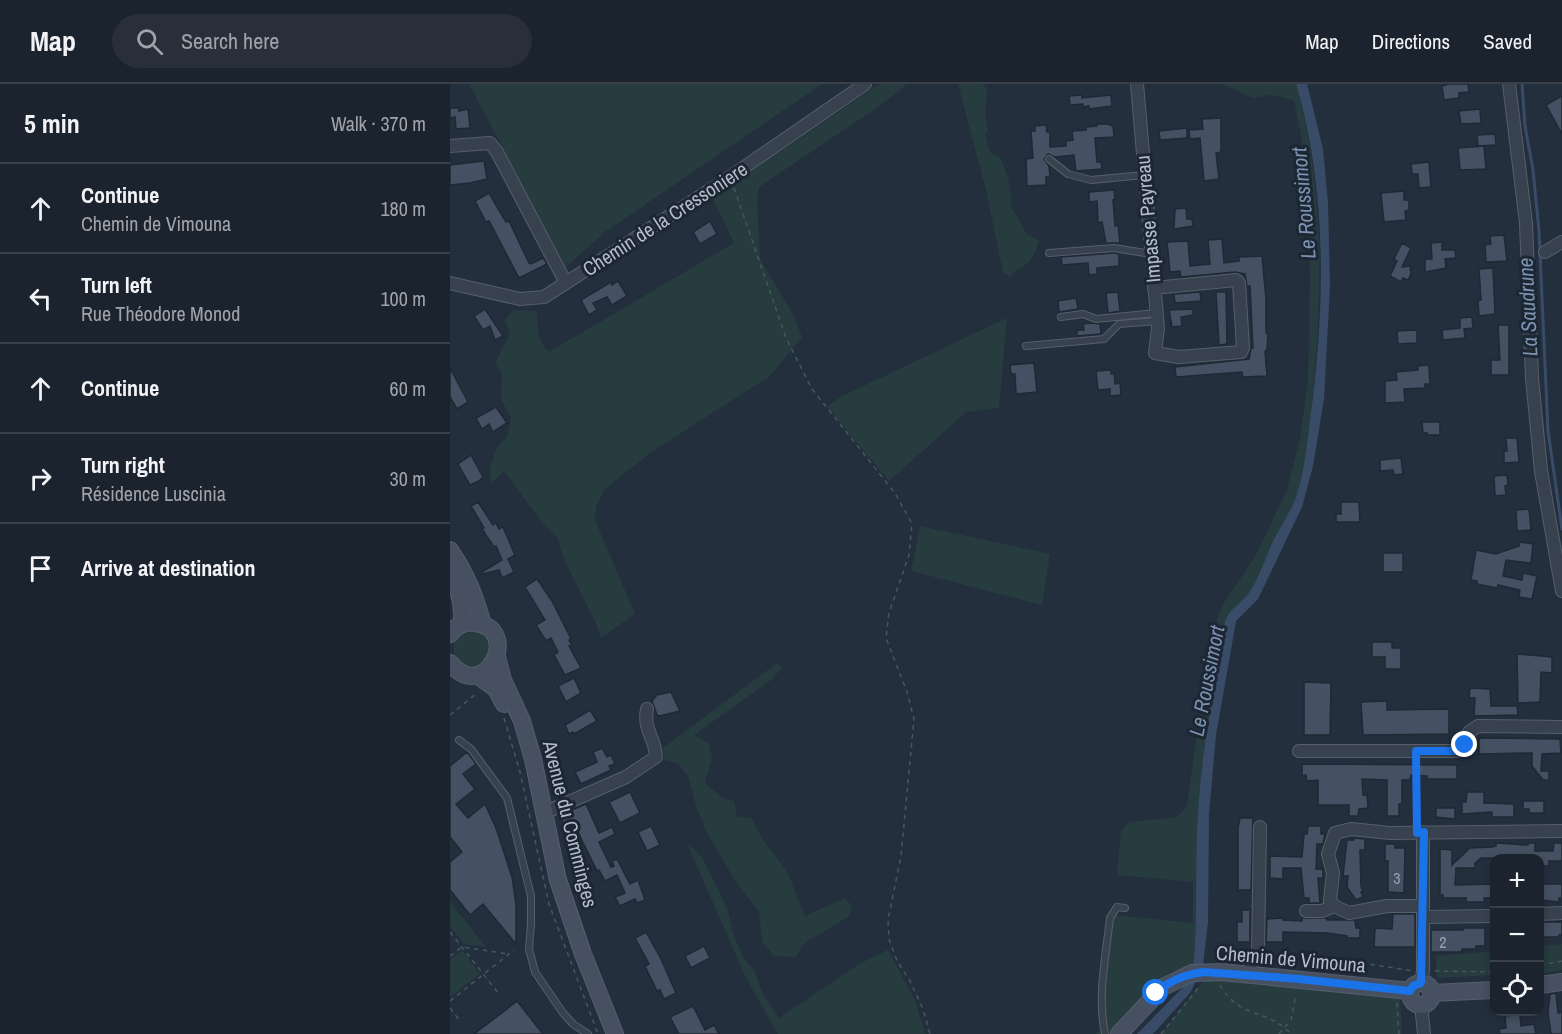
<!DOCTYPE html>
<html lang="en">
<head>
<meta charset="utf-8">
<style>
  body { margin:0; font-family:"Archivo Narrow",sans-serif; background:#282f3a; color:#f1f3f6 }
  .controls { position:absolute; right:18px; bottom:18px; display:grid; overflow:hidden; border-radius:12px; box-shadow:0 3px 9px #0003 }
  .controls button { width:54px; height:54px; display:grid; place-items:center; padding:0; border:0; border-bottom:2px solid #39404a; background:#1b232e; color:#f1f3f6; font:30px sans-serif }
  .stop { position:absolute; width:18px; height:18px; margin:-14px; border:4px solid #1a73e8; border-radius:50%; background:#fff }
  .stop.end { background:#1a73e8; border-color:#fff; box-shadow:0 2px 6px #0008 }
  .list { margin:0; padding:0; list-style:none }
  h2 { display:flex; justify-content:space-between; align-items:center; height:78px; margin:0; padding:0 24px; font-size:26px }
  h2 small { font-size:20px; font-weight:400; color:#a0a4aa }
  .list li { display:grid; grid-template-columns:39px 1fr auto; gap:18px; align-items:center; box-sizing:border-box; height:90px; padding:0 24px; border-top:2px solid #39404a }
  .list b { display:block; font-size:22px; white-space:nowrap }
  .list p { margin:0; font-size:20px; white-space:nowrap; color:#a0a4aa }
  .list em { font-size:20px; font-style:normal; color:#a0a4aa }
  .icon { flex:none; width:33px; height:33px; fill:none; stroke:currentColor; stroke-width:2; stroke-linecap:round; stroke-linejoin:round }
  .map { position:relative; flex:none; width:1112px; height:950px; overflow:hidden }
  header { display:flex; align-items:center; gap:36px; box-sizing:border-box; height:84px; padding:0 30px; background:#1b232e; border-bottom:2px solid #39404a }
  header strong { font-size:28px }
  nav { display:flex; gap:33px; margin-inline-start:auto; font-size:21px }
  .search { width:420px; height:54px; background:#282f3a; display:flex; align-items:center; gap:15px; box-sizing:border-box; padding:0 21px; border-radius:33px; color:#a0a4aa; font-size:22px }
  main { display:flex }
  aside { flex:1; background:#1b232e }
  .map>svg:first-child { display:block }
</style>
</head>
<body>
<header>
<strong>Map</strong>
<div class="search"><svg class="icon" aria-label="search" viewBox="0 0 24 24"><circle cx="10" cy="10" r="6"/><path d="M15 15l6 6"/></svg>Search here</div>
<nav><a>Map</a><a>Directions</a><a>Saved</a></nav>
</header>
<main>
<aside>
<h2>5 min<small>Walk · 370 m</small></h2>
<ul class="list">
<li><svg class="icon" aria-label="ahead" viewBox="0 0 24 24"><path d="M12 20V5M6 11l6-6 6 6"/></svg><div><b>Continue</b><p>Chemin de Vimouna</p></div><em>180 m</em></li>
<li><svg class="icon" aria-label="left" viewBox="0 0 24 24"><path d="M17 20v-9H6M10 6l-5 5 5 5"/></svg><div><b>Turn left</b><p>Rue Théodore Monod</p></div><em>100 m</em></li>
<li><svg class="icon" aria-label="ahead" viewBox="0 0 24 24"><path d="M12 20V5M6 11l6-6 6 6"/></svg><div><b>Continue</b></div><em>60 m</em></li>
<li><svg class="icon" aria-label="right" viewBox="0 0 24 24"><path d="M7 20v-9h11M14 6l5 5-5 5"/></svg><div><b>Turn right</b><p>Résidence Luscinia</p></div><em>30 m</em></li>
<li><svg class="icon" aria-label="arrive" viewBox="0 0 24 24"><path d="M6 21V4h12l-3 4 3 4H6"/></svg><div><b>Arrive at destination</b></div></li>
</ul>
</aside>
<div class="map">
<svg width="1112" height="950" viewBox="0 0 1112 950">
  <rect width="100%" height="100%" fill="#242f3e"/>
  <g fill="#263c3f">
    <polygon points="19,0 372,0 155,148 116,183"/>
    <path d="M429,0H457L431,21L309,103L307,116L310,175L344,232L352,253L320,292L200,369L155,405L146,422L145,436L185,530L151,554L146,539L113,473L107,453L90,436L54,387L41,399L40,384L46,365L58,351L61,333L51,316L52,290L45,279L60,250L55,236L63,226L87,227C87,243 87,257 99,268L284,159L263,115L265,109L339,62Z"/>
    <path d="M508,0H532L536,3C538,17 533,32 538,45L535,50L540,68L551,75L558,94L561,109V124L570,137L576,150L589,156C586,167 583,176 573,183C567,187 564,186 561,193L553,189L537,110Z"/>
    <path d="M772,0H846C874,100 873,205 863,308C860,343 857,383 845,416C839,430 830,443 823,457C816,473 810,491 801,506C793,519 780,523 775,537C765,607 750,676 747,746C745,792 748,838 743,883L720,888L680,927L661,950H646L655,941L653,929L663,831L743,839V798L667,791L671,747L679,738L727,733L737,722L760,551L775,517L805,473L837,406L850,355L858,296L860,198L858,87L844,16L821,11L803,14Z"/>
    <polygon points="557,234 549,324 516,328 439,397 377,323 390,313"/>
    <polygon points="470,442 600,470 592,521 461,487"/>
    <path d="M16,544L40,553L41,574L23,585L8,580C0,563 2,555 16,544Z"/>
    <polygon points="327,579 333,583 321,596 244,651 259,660 262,673 255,699 271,713 284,717 287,732 301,734 313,756 337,787 355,832 395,814 402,822 399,832 358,857 352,862 346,873 324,872 312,858 309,827 287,800 257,749 246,722 238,692 228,679 214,676 213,664"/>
    <polygon points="237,759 252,773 277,824 284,853 293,872 305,888 312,908 329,934 411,879 438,866 465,916 475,950 328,950 294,890"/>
    <polygon points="0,818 36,863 14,860 0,842"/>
    <polygon points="1112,860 1112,886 1090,890 1090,862"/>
    <polygon points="12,866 30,890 0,913 0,875"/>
    <polygon points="1044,867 1044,891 987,894 986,872"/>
    <polygon points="772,893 950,912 952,950 711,950 754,896"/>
  </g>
  <g fill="#394c67">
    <path d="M846,0H857L873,65L878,120L880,201L874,315L863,382L852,423L808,515L786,537L766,651L759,730L758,838L753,881L743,883C748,838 745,792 747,746C750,676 763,607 775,537C780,523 793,519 801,506C810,491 816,473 823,457C830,443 839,430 845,416C854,391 857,362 860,336C875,226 878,107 846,0Z"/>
    <polygon points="748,894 740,909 703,950 687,950 739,897"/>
  </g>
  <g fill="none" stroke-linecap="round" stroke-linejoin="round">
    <polyline stroke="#394c67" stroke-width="3" points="1072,0 1075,42 1083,86 1089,147 1098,347 1112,445"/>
  </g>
  <g fill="#455162" stroke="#1f2835" stroke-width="1.5">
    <polygon points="999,0 1018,0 1019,8 1009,9 1009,14 994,16 992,2"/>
    <polygon points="632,11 632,14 661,11 662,22 639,25 639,22 633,23 633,20 620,21 619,12"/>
    <polygon points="1112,12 1112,50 1096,21"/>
    <polygon points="0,24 9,24 9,27 18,25 20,44 6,45 5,33 0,34"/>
    <polygon points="1030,25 1031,39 1011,40 1009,27"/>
    <polygon points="771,34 771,68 766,69 769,95 754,97 750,54 740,55 739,46 753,45 752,35"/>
    <polygon points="647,40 657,40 663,42 664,53 645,54 647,78 651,78 652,85 626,87 624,71 605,73 598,70 594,75 599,82 600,93 596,93 596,101 577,102 576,75 583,74 581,47 585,47 585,42 596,41 597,48 600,48 600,63 616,62 616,57 623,56 622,47 636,46 636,43 647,42"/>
    <polygon points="737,44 737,54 710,56 709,47"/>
    <polygon points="1045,50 1046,61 1028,62 1027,51"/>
    <polygon points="1034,62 1036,85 1010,86 1008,64"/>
    <polygon points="34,77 37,95 20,99 0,101 0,81"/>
    <polygon points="979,78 981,103 969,104 968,90 962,90 961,80"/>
    <polygon points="664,106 665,115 663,116 665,142 668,141 670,159 656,159 652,138 648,139 647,117 639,118 639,108"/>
    <polygon points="954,107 954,116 959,116 959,126 955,127 956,136 934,138 931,109"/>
    <polygon points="39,109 56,138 59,137 79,179 81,180 93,174 97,180 69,194 39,137 36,138 25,117"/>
    <polygon points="736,124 737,135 742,135 743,142 724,145 725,125"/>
    <polygon points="260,137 267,150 250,160 243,148"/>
    <polygon points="1054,151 1057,177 1036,178 1035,161 1041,160 1040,152"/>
    <polygon points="772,155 774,179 789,177 789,173 812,172 816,215 816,249 818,249 817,266 815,267 817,292 793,293 792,288 726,293 725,283 799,275 801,264 803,264 800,202 797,202 795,190 785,188 731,193 730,187 720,188 717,158 738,157 740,182 760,180 758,156"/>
    <polygon points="992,158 992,166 1005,166 1006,174 995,175 996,184 975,188 975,175 982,175 981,159"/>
    <polygon points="952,159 961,164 952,183 960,182 961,190 958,196 953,194 951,198 940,192 947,177 944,175"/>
    <polygon points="664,169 669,170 669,182 647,184 647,190 639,191 638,179 612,181 611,173"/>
    <polygon points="1043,184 1045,230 1029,232 1028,216 1031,216 1029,185"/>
    <polygon points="168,197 177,212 162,221 157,213 143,219 147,226 139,231 131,216 161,198 162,201"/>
    <polygon points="668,208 670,227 658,229 656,209"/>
    <polygon points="750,208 751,217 725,219 724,210"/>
    <polygon points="766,208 776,208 777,260 769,261"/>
    <polygon points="626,214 628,225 609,228 608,217"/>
    <polygon points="35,225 53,252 45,256 40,242 33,246 24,232"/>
    <polygon points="743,225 743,231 731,233 732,242 722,243 719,226"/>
    <polygon points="1022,233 1023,244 1014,245 1015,254 993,256 992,246 1010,244 1010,234"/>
    <polygon points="642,239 650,240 651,250 627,252 627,246 634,246 633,240"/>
    <polygon points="1048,241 1059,241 1059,291 1041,291 1041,276 1050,276"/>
    <polygon points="967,246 967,259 948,260 947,247"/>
    <polygon points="584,279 587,308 566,310 565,290 561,290 560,281"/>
    <polygon points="975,281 979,282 980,300 975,300 975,304 954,305 955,318 935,319 935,297 947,296 946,288 968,286 968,282"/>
    <polygon points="0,284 18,318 7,325 0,313"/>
    <polygon points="661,286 661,290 664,289 665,300 670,299 671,311 660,312 660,305 648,306 646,287"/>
    <polygon points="46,323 57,339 43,348 39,340 32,345 26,334"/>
    <polygon points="972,338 990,338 990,351 977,351 977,349 973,349"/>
    <polygon points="1056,354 1067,354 1069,378 1054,379 1054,367 1057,367"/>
    <polygon points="21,371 33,393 29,397 20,401 8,380"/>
    <polygon points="951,374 953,390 944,391 943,386 930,387 930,376"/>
    <polygon points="1057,391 1058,401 1055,402 1056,411 1045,412 1044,392"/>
    <polygon points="28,418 43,441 46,439 49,445 53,443 65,471 58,475 64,488 52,494 49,486 33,490 32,488 52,476 46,462 44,463 32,445 34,444 21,422"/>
    <polygon points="891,418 909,418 910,438 886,438 886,430 891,430"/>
    <polygon points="1079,425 1081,446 1067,447 1066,426"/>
    <polygon points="1070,458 1083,460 1081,479 1056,476 1053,492 1072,496 1073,489 1087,492 1082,515 1069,513 1070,506 1048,501 1047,504 1027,500 1027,497 1021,496 1026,466 1046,470 1069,462"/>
    <rect x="933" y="469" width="20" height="19"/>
    <polygon points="87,495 102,517 121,555 119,556 122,561 119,562 131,584 115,591 104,571 108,568 101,554 96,557 86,541 95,536 75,503"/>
    <polygon points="922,558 942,558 942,564 951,564 951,585 935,585 935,573 922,573"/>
    <polygon points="1067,570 1102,573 1102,589 1091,588 1090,618 1068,619"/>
    <polygon points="124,594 131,609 116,618 108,602"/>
    <polygon points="854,598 881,599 880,651 854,651"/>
    <polygon points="1020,604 1040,605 1041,622 1067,622 1068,631 1024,632 1025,614 1019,614"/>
    <polygon points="221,608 230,627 210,632 207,631 202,617 207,611"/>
    <polygon points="937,617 937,626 999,625 999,650 913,651 911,618"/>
    <polygon points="140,626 147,637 124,650 123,648 119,650 115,641"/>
    <polygon points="1029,654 1110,655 1111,669 1092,670 1091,687 1099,687 1099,696 1093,696 1082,682 1082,669 1029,670"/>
    <polygon points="152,664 157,673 161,671 165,680 159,682 161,686 131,700 125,688 147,678 143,668"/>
    <polygon points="17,668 26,680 13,690 25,705 6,720 18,734 35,720 46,744 62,793 66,820 66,860 33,820 20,831 0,806 0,778 12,768 0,753 0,682"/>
    <polygon points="852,680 1007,681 1007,695 977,695 977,692 961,691 960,696 952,696 952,720 949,720 949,732 937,732 937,696 912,695 913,711 917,711 918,724 909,725 908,732 899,732 899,721 868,721 868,696 857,697 856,691 852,692"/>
    <polygon points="180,708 190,729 170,739 159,718"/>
    <polygon points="1017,708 1034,708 1034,719 1064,720 1064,733 1042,733 1042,728 1012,730 1012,718 1016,718"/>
    <polygon points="1073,717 1094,717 1094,729 1079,729 1079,725 1073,725"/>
    <polygon points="136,720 149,749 162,743 165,750 149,758 161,783 164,782 162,777 167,775 180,800 188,796 195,816 187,819 185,815 170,822 165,813 175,809 167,791 155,797 149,786 147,787 124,740 115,743 110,733 116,731 115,729"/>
    <polygon points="986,724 1005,724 1005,735 986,733"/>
    <polygon points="790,734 803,734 801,806 788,806 788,744"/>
    <polygon points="201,742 210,761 197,767 188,748"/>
    <polygon points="858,742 871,742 871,750 875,750 873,760 867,760 866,785 873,785 873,794 868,794 870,819 859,819 859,814 854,814 851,784 833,784 833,795 820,794 820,772 852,773 854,750 857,750"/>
    <polygon points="904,754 915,755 915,766 910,766 911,802 913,807 911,808 913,813 906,816 897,803 898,792 893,792 897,756 904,756"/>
    <polygon points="1046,759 1078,761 1078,759 1085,759 1085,767 1103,767 1104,759 1112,759 1112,777 1099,777 1099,782 1089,782 1089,774 1031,774 1025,779 1025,784 1006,784 1005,801 1044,800 1044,808 1042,808 1042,814 1034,814 1035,818 1016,818 1016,814 993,814 993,811 990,811 990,765 1002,766 1002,781 1020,764 1042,763 1046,762"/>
    <polygon points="935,760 945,760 945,764 955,764 954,809 938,808 938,777 935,777"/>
    <polygon points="1089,800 1112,800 1112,814 1109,814 1109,818 1090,816"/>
    <polygon points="792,826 800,826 800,858 787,858 787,838 792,838"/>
    <polygon points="943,830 965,830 965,863 924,863 925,844 942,845"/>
    <polygon points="817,833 817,835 833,834 833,836 852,837 852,834 877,834 877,836 905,836 906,844 910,844 910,854 897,854 897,852 877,849 833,848 833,858 816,858"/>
    <polygon points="1094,838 1112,838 1112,851 1109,851 1109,853 1089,853 1089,839"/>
    <polygon points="1013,844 1035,844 1035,862 1026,862 1026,865 1012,865 1012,868 981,868 981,846 1013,846"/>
    <polygon points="196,848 211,875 226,909 214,915 210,906 207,907 195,882 199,880 185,854"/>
    <polygon points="254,862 260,874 241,884 235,872"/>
    <polygon points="1106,909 1108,929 1112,928 1112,950 1101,950 1098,929 1100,910"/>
    <polygon points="67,917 93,950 24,950 62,921"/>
    <polygon points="243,922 255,946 264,941 269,950 229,950 220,933"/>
    <polygon points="1070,930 1071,942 1084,940 1086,950 1050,950 1049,945 1056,944 1055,932"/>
  </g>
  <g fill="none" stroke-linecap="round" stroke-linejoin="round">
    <g stroke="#565f6c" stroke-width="8">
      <g id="lane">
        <polyline points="599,75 618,90 641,96 694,91"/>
        <polyline points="599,169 664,164 701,170"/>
        <polyline points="611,233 633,230 646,235 706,229"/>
        <polyline points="576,262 654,255 669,240 707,237"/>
        <polyline points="9,656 21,665 57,714 81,812 81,840 79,865 85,888 113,929 123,940 138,950"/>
        <path d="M655,950C647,913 656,871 660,834L667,823L675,824"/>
      </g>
    </g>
    <g stroke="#565f6c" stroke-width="14">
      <g id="street">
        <polyline points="687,0 708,244 705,269 729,273 791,268 793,264 789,199 786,196 704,204"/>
        <polyline points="1059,0 1076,139 1082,294 1091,387 1112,507"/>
        <polyline points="0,62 40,59 47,68 116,199"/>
        <polyline points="1095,168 1112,158"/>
        <polyline points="0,199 70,215 94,213 280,93 415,0"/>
        <polyline points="849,667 1007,667 1015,661 1019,648 1028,642 1112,643"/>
        <path d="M94,729L176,693L206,673C205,652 193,647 197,625"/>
        <polyline points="973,822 937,822 899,829 884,822 880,816 883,789 878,770 885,749 901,745 940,749 1112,747"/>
        <polyline points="856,827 872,827 884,822"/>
        <polyline points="1090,830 1112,829"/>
        <polyline points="973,833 1044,832"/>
        <polyline points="796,891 808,867 810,743"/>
        <polyline points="971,899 973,887 973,748"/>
        <polyline points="971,920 974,950"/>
      </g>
    </g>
    <g stroke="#565f6c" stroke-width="18">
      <g id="secondary">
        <path d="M0,466C17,491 25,512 33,541"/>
        <path d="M0,485C8,504 14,520 12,540"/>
        <path d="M0,550C6,542 14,537 25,539C73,544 35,622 0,579"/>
        <polyline points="47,573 53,596 72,637 83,675 108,796 133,870 165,950"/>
        <polyline points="27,591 46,605 54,620"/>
        <circle cx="971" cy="910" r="11"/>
        <polyline points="1090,901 1112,898"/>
        <polyline points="981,909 1044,906"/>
        <polyline points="669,950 713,903 742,889 772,888 960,907"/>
      </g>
    </g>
    <g stroke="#44595c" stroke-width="1.5" stroke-dasharray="4.5 4.5" stroke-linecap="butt">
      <polyline points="284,104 336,254 362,305 445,409 462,440 459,471 439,529 436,554 457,608 464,635 451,772 438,836 439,855 447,877 460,897 473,925 480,950"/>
      <polyline points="0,631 27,609"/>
      <polyline points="54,634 70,688 99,820 148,950"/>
      <polyline points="966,678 967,739"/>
      <polyline points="0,848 49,910"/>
      <polyline points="0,872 12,863 59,870"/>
      <polyline points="1090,881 1112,877"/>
      <polyline points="858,882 880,878 906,878 963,887"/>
      <polyline points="985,887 1044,888"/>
      <path d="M770,901C789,935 817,924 841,950"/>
      <polyline points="0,917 64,866"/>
      <polyline points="947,919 949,950"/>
      <polyline points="0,924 10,937"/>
      <polyline points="711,950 750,902"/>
      <polyline points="829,950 841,936 846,910"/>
    </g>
    <use href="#lane" stroke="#38414e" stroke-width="6"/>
    <use href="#street" stroke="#38414e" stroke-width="12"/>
    <use href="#secondary" stroke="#465061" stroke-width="16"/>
  </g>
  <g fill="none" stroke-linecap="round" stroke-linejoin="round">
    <path stroke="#1a73e8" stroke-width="8" d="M706,909C719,897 736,890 754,888L849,895L960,907L963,902L971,899L974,748L967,749L966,667H1007L1015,661"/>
  </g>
  <g text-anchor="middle" stroke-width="6" stroke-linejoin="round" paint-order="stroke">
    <g font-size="16" fill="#98a1af">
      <text x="947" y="800">3</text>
      <text x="993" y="864">2</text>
    </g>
    <g font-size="20" fill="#b4bcc9" stroke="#1d2633">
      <text transform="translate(215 135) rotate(-33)" y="7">Chemin de la Cressoniere</text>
      <text transform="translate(698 135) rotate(-95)" y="7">Impasse Payreau</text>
      <text transform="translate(120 740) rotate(76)" y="7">Avenue du Comminges</text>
      <text transform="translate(841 875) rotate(5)" y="7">Chemin de Vimouna</text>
    </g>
    <g font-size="21" font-style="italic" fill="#7c92b1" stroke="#1d2633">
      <text transform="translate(854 119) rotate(-95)" y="7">Le Roussimort</text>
      <text transform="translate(1078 223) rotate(-93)" y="7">La Saudrune</text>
      <text transform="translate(757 597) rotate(-79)" y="7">Le Roussimort</text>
    </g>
  </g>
</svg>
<div class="controls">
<button>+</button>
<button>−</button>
<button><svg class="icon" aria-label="locate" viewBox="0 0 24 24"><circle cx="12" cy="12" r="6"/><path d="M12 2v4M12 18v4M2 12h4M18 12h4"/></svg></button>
</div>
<div class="stop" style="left:706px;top:909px"></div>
<div class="stop end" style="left:1015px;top:661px"></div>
</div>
</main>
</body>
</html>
